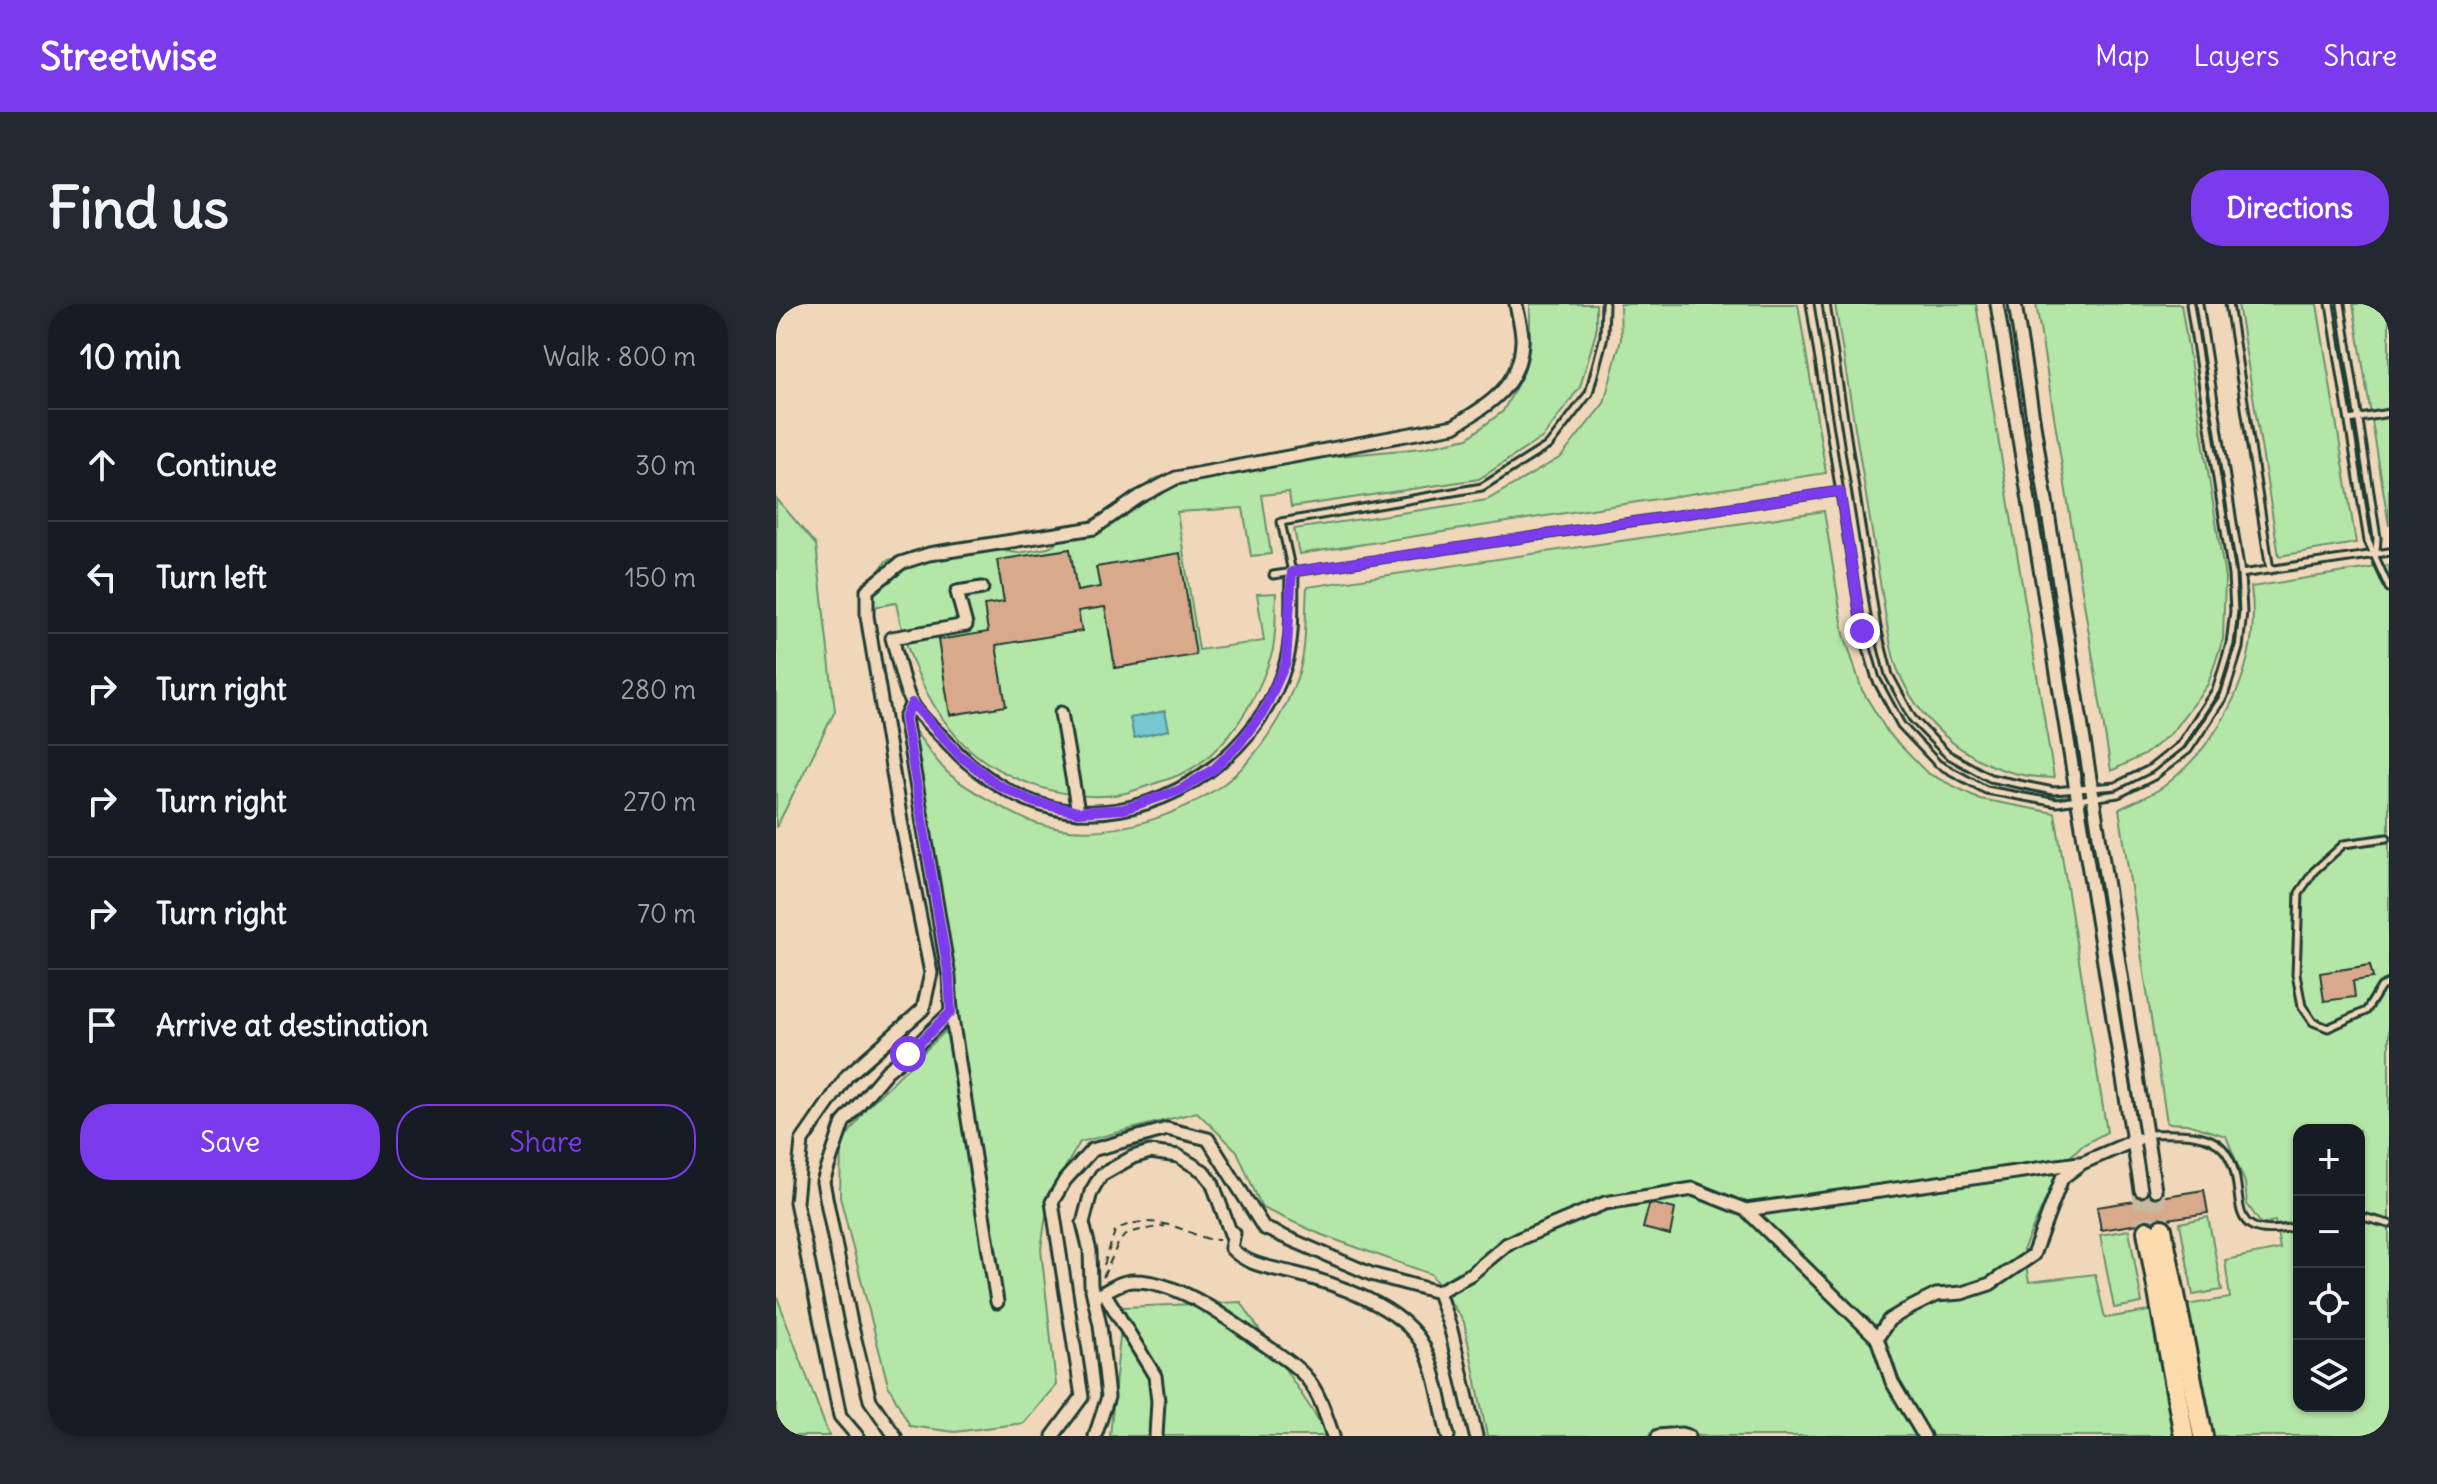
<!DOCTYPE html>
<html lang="en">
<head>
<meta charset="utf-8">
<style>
  body { margin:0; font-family:Delius,sans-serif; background:#242831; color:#f1f3f6 }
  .controls { position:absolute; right:24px; bottom:24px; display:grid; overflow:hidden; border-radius:16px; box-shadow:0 2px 6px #0004 }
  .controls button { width:72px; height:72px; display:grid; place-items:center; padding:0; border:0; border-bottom:2px solid #363941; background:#171b24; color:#f1f3f6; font:40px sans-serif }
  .stop { position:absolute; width:24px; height:24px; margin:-18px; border:6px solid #7c3aed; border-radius:50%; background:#fff }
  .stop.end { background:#7c3aed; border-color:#fff; box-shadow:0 2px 8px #0008 }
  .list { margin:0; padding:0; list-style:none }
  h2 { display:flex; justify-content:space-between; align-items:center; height:104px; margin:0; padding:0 32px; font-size:34px }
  h2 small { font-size:26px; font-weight:400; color:#9ea1a6 }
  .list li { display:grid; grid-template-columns:52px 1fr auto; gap:24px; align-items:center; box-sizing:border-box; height:112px; padding:0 32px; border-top:2px solid #363941 }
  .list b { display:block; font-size:30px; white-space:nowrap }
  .list em { font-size:26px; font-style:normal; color:#9ea1a6 }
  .actions { display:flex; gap:16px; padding:24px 32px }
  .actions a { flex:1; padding:18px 0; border:2px solid #7c3aed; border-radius:32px; text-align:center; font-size:28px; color:#7c3aed }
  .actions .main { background:#7c3aed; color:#fff }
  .icon { flex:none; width:44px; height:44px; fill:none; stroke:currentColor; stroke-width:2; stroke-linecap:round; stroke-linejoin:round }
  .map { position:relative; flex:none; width:1613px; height:1132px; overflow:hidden; border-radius:32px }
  header { display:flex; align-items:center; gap:48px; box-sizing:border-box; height:112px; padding:0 40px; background:#7c3aed; color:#fff }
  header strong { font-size:38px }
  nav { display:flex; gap:44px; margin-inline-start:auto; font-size:28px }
  .intro { display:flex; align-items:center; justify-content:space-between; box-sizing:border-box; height:192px; padding:0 48px }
  h1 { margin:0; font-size:56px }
  .button { padding:20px 36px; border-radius:32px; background:#7c3aed; color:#fff; font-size:28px; font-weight:700 }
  main { display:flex; gap:48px; padding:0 48px }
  aside { flex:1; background:#171b24; border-radius:32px; box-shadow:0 2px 6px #0004 }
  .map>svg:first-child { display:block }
</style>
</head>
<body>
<header>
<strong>Streetwise</strong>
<nav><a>Map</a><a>Layers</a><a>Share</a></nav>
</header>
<div class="intro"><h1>Find us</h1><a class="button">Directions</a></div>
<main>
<aside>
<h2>10 min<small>Walk · 800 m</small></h2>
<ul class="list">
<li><svg class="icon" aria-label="ahead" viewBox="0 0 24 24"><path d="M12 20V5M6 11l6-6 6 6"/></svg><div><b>Continue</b></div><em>30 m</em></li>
<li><svg class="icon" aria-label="left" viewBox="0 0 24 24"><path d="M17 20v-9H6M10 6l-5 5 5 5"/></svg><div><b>Turn left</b></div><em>150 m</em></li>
<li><svg class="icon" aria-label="right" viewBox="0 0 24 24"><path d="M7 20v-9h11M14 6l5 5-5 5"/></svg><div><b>Turn right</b></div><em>280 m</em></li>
<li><svg class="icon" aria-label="right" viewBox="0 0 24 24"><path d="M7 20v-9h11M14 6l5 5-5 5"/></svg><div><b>Turn right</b></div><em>270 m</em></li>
<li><svg class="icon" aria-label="right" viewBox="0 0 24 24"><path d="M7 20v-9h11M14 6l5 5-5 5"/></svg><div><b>Turn right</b></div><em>70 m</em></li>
<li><svg class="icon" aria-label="arrive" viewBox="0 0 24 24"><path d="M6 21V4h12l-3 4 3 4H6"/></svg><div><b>Arrive at destination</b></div></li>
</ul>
<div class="actions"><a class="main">Save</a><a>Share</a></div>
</aside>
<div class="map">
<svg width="1613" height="1132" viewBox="0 0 1613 1132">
  <rect width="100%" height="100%" fill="#f1d7b9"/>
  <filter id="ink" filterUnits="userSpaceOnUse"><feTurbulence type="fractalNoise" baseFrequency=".0125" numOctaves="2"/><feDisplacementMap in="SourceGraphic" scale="16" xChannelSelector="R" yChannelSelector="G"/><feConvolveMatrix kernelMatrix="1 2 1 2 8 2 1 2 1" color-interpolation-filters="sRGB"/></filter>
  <g filter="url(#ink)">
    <g fill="#b3e6a7" stroke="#69926e" stroke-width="2" fill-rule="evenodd">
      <path d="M754,0H820V28L804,83L767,133L703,175L515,203L513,188L486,191L495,250L475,252L467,204L401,208L423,346L488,337L481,290L500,289C499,308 501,331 496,349C484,387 463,425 433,452C419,465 398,474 380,479C368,483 356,488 345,490C294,499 230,478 192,444C154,409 129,349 120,299L97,303V275L110,257L137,247L179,240L242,249L272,244L381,174L406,167L646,144L692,134L727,107L748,68L754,35Z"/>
      <polygon points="844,0 1022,0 1050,169 523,250 518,225 711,196 785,153 828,99 845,35"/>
      <path d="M1059,0H1200L1278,474C1210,474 1150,431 1123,369C1116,354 1114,336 1111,321Z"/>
      <polygon points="1260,0 1405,0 1449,274 1447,335 1432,380 1395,429 1368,451 1335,467"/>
      <polygon points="1462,0 1541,0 1580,239 1503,252"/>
      <polygon points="1577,0 1613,0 1613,222"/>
      <polygon points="0,194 40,241 59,407 0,524"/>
      <path d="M1048,207L1068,330L1086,386L1112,429L1151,469L1204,495L1279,509L1331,828L1305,842L1284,863L1247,946L1253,978L1319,970L1329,1014L1454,994L1449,956L1504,945L1499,917L1485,920L1471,900L1469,879L1450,832L1411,820L1391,819L1343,505C1357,498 1374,492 1387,483C1448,436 1486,359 1475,283L1613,261V1132H711L688,1018L655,970L546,931L486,904L461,847L421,808L304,838L273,891L265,945L280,1081L248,1119L179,1128L134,1122L112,1081L64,893L65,841L90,804L184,713L136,423C147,437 157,454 170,467C182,480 241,513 259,519C321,539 393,517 445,482C480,457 510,409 523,368C531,344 529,308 531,283ZM1523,826H1583V1102H1523Z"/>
      <polygon points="1432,913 1446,986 1417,991 1404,919"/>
      <polygon points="1353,926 1366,999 1338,1004 1324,931"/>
      <polygon points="0,990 53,1132 0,1132"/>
      <polygon points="465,998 553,1132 334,1132 347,1003"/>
    </g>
    <polygon fill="#76c7d0" stroke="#539092" stroke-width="2" points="389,407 393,426 358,434 354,414"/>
    <g fill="#d9a98b" stroke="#1f3d34" stroke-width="2">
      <polygon points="294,245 301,287 324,283 320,263 404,249 420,351 339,364 329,303 302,307 306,327 220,341 230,402 174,411 162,336 212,328 208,301 228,298 221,256"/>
      <polygon points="1594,661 1597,674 1577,677 1579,693 1548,697 1544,669"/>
      <polygon points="1428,886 1432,909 1392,915 1384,913 1377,917 1370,915 1362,920 1325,926 1321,903"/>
      <polygon points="878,900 899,905 894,931 867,924 873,901"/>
    </g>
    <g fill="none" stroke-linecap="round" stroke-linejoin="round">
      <g stroke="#c7b89e" stroke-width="18" stroke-dasharray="18 9" stroke-linecap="butt">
        <polyline points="1365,886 1371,927"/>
        <polyline points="1379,886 1386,925"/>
      </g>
      <g stroke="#1f3d34" stroke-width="11">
        <g id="lane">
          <polyline points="1034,0 1086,327 1100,375 1125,421 1162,460 1210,486 1281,499 1342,490 1378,472 1412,446 1448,392 1463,344 1467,308 1465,270 1423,0"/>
          <polyline points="1050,0 1101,324 1113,371 1136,414 1171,450 1214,474 1277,487 1340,482 1374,465 1404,441 1440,386 1454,340 1458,307 1456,271 1414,0"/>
          <polyline points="1453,0 1494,266"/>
          <polyline points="1554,0 1592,237 1613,284"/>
          <polyline points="1565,0 1601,234 1600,249"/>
          <polyline points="1573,116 1613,109"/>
          <polyline points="516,268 505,218 706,183 773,141 813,89 828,32 829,0"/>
          <polyline points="1465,270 1613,248"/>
          <polyline points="497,271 1064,187"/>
          <polyline points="1611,534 1568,540 1538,567 1523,589 1520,670 1526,702 1537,718 1552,724 1590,707 1605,683 1613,679"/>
          <path d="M1371,830C1395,830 1432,826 1448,846C1478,884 1437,941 1523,922"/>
          <polyline points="1583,912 1613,920"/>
        </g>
      </g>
      <g stroke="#1f3d34" stroke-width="17">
        <g id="street">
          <polyline points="1221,0 1365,886"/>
          <polyline points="1239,0 1379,886"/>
          <path d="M206,284L181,288L190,321L116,334C122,354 126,379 135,398C143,413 161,427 172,439C205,475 253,505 303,508C394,513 485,446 510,359C518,331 515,297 516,268"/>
          <polyline points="285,409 302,508"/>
          <polyline points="175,708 221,998"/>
          <polyline points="970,906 1303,859"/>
          <polyline points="662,988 695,970 731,940 829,899 917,885 970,906 1101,1034"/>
          <polyline points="329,990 379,1072 382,1097 380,1132"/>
          <path d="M318,993C331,988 343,977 357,977C403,976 453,1016 489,1041C502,1050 517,1059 528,1071C543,1087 550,1112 557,1132"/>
          <path d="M81,1132L64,1112L20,898L26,837L71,772L147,705L155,669L125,517L91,312V286L125,259L153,250L318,224L363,193L400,174L678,122C713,100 744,83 746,38C747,26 742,12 740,0"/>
          <polyline points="119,1132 94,1096 75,1019 47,878 67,819 111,767 132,750 175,708 173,673 129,414 136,399"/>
          <polyline points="277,1132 306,1093 276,898 289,876 316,846 391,825 432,835 488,924 595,970 662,988 675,1026 700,1132"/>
          <path d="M319,1132L332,1093L324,1021L315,981L314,947L307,919L315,888L325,871L357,853L374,848L402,852L427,867L436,878L455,930L458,929L455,944C470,961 496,964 517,969C558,979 628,1003 648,1043C661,1070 665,1103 672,1132"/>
          <polyline points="882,1132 905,1130 912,1132"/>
          <polyline points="1148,1132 1116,1078 1101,1034 1113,1016 1128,1007 1160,991 1186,989 1214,980 1257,951 1286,874 1306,859 1362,835"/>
        </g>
      </g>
      <g stroke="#1f3d34" stroke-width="24">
        <g id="primary">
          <polyline points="1386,925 1427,1132"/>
          <polyline points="1371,927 1408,1132"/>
        </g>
      </g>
      <g stroke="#1f3d34" stroke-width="2" stroke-dasharray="8 6" stroke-linecap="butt">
        <path d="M328,961L339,927C363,911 393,919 418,930C428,934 433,936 443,936"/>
        <path d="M327,973C349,929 336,930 389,922"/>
      </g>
      <use href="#lane" stroke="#f1d7b9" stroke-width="5"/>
      <use href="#street" stroke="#f1d7b9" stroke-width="11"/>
      <use href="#primary" stroke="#fedbac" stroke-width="18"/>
    </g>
  </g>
  <g fill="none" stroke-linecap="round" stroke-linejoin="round" filter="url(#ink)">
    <polyline stroke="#7c3aed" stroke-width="10" points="132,750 175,708 173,673 129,414 136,399 183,451 222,481 258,498 302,508 348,505 404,486 438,465 463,440 489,405 510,358 516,268 1064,187 1086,327"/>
  </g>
</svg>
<div class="controls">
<button>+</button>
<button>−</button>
<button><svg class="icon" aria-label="locate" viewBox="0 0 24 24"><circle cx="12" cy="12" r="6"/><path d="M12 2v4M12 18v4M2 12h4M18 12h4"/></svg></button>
<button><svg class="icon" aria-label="layers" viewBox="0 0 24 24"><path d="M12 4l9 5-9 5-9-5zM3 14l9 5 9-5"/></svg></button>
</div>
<div class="stop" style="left:132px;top:750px"></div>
<div class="stop end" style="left:1086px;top:327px"></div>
</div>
</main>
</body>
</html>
